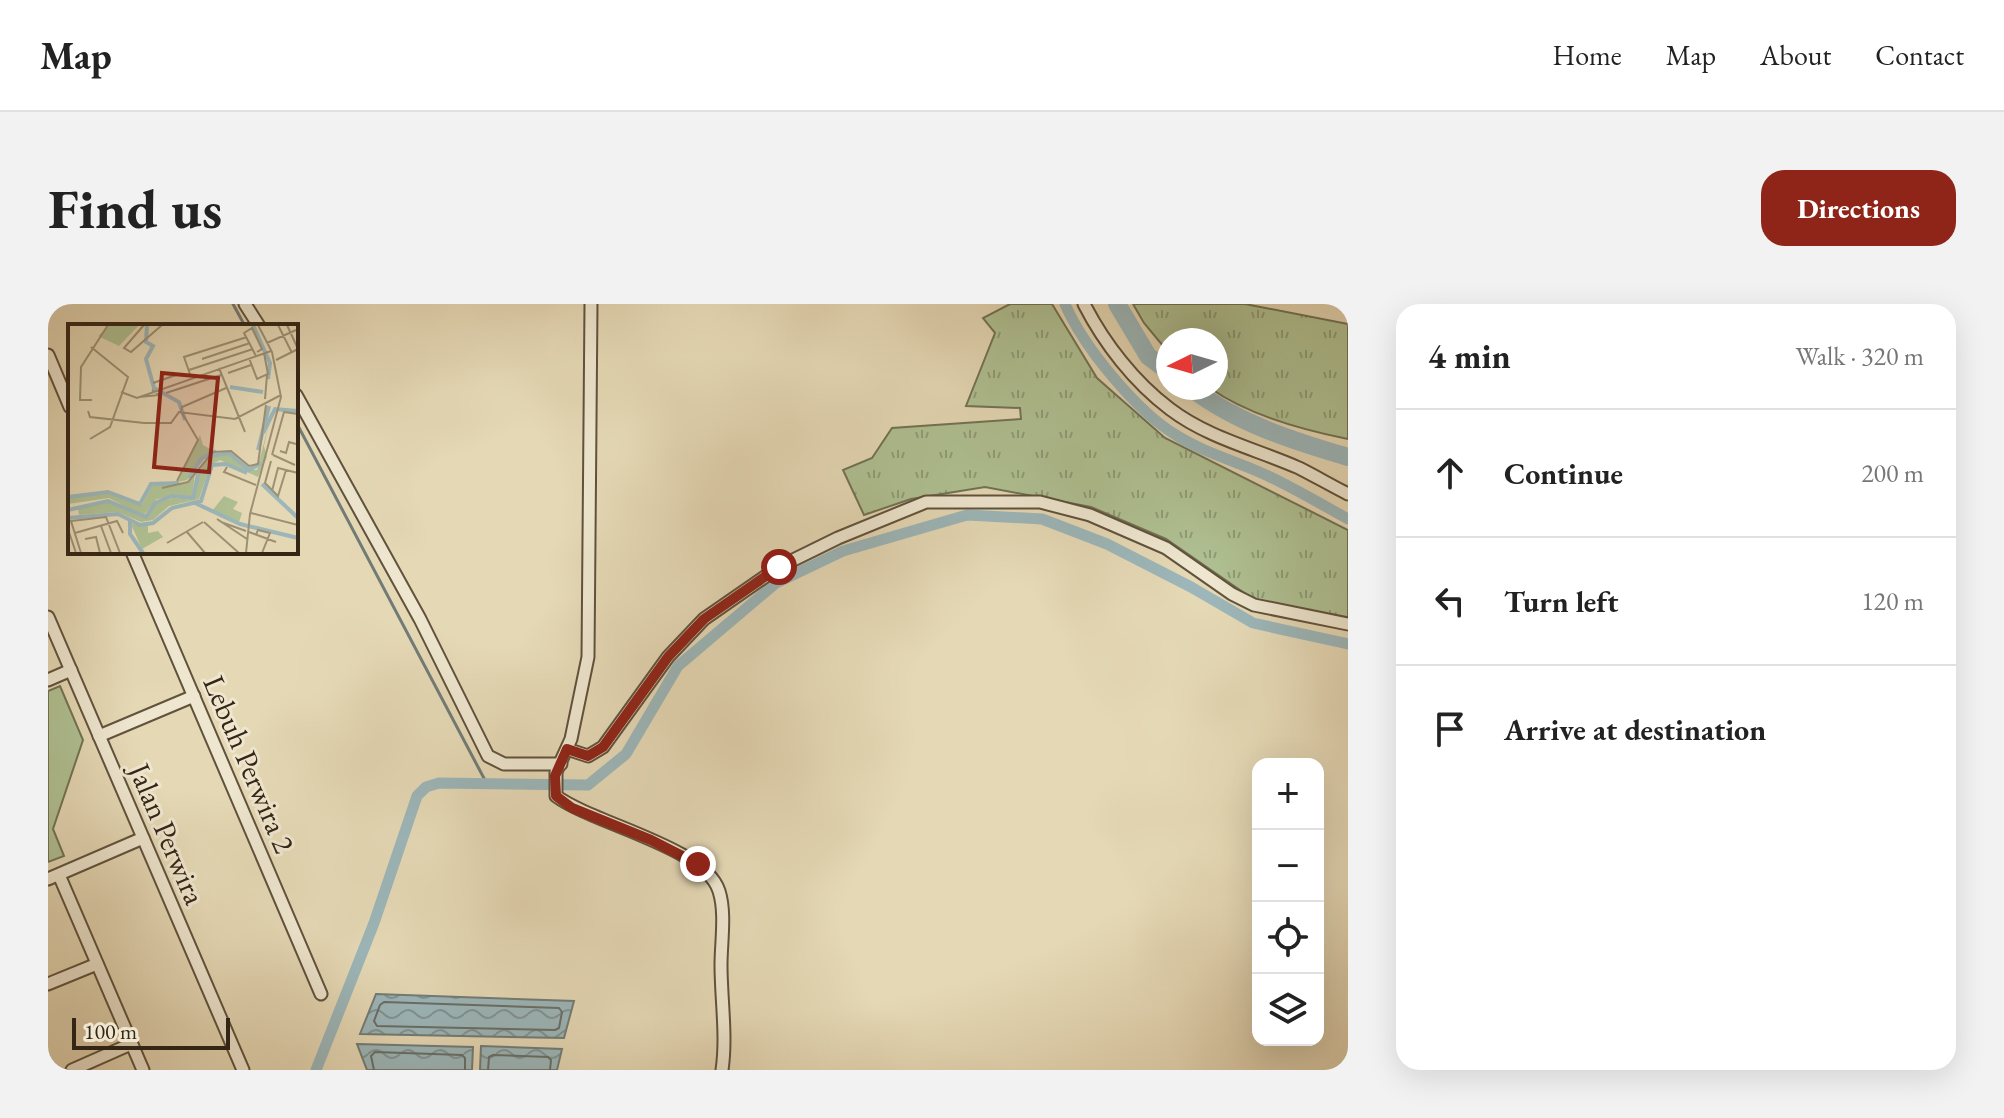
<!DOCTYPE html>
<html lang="en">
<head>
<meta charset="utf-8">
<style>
  body { margin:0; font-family:"EB Garamond",serif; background:#f2f2f2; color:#222 }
  .controls { position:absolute; right:24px; bottom:24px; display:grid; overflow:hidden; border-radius:16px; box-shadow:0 8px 32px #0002 }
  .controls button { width:72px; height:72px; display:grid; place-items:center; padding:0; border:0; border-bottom:2px solid #e0e0e0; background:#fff; color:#222; font:40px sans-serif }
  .compass { position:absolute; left:1108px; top:24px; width:72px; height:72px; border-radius:50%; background:#fff; box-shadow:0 8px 32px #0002; rotate:265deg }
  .scale { position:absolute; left:24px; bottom:20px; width:158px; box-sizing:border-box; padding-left:8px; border:4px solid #342515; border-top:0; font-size:22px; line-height:28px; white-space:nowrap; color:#342515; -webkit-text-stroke:6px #eee6cf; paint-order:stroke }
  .stop { position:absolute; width:24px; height:24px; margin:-18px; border:6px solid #8f2418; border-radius:50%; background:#fff }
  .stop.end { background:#8f2418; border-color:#fff; box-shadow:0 2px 8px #0008 }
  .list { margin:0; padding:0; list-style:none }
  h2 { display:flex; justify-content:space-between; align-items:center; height:104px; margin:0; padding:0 32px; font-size:34px }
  h2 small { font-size:26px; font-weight:400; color:#767676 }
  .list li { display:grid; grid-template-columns:52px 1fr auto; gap:24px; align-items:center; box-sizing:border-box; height:128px; padding:0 32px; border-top:2px solid #e0e0e0 }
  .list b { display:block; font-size:30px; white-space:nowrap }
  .list em { font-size:26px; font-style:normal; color:#767676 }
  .icon { flex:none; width:44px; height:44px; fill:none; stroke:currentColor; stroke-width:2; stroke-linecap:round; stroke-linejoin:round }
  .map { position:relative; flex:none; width:1300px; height:766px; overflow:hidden; border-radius:24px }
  header { display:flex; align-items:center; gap:48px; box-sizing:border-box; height:112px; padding:0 40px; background:#fff; border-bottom:2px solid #e0e0e0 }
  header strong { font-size:38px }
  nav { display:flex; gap:44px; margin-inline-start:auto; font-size:28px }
  .intro { display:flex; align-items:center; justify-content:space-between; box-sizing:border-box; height:192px; padding:0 48px }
  h1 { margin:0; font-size:56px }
  .button { padding:20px 36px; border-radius:24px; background:#8f2418; color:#fff; font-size:28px; font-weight:700 }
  main { display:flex; gap:48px; padding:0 48px }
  aside { flex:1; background:#fff; border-radius:24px; box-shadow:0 8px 32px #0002 }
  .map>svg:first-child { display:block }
</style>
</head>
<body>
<header>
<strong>Map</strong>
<nav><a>Home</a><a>Map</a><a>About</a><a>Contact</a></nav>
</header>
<div class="intro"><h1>Find us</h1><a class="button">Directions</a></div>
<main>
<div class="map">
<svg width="1300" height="766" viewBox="0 0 1300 766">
  <defs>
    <pattern id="grass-tufts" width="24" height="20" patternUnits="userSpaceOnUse" patternTransform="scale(2)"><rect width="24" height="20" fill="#afc092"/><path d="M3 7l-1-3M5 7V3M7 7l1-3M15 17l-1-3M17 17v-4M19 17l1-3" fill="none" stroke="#8f9c76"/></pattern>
    <pattern id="water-waves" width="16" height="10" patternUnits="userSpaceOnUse" patternTransform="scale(2)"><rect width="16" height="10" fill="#9cb6b9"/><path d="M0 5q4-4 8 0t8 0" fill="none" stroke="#809495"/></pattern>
  </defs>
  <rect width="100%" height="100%" fill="#e5d8b5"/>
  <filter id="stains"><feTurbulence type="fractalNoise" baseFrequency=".0025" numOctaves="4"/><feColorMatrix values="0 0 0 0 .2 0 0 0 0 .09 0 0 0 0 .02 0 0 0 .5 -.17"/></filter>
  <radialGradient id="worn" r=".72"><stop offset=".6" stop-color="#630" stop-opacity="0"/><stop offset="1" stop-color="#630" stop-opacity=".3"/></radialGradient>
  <g fill="url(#grass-tufts)" stroke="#727254" stroke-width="2">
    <polygon points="962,0 1004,0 1049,74 1117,134 1300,226 1300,315 1205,295 1118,235 1043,203 937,183 863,195 816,211 795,166 824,154 844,124 973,115 972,104 918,102 947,29 935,14"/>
    <path d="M1085,0H1197L1300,20V135C1255,126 1200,111 1162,84H1168V36H1120V48L1096,19Z"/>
  </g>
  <polygon fill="#afc092" stroke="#727254" stroke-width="2" points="12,382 35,436 5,525 16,552 0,558 0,387"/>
  <g fill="url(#water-waves)" stroke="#727c77" stroke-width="2">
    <polygon points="328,690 526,697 516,734 312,730"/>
    <polygon points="309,740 425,743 424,766 319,766"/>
    <polygon points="433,742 514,745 509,766 432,766"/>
  </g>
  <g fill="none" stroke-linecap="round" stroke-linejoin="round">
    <g stroke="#686e67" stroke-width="2">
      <polygon points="336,698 511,704 514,708 511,724 507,726 329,722 326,717 332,701"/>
      <polyline points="326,766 323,752 327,748 414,751 417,754 417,766"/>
      <polyline points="440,766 441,753 445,751 500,753 503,756 502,766"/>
    </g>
    <g stroke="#727c77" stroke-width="3">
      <polyline points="185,0 197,22"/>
      <polyline points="248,118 439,480"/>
    </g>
    <g stroke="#9cb6b9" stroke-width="11">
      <path d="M1017,0C1035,42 1088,107 1128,131C1156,149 1188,157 1218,171C1246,184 1273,200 1300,215"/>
      <polyline points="268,766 326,619 369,492 378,483 391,479 540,481 578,450 630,362 728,279 795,247 919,211 994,215 1059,240 1143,283 1205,319 1300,340"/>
    </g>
    <g stroke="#9cb6b9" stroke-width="18">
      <polyline points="1069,0 1100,52 1120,67"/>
      <path d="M1143,84C1189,119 1245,137 1300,153"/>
    </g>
    <g stroke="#60523d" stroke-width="15">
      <g id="minor">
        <polyline points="197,0 211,22"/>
        <path d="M543,0L540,353L523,435L508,468V492C546,520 657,543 671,587C678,609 673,638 673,661C673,695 679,732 674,766"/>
        <path d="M1036,0C1056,39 1086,78 1122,105C1160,134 1208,145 1251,164C1267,172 1284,182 1300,190"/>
        <polyline points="0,51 22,103"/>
        <polyline points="248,91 372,315 440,452 456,460 513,460"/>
        <polyline points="84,248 273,690"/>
        <polyline points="0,313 195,766"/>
        <polyline points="0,376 23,366"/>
        <polyline points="51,432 146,392"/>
        <polyline points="519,445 540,452 555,443 620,353 656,315 731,263 790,234 878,198 992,198 1042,211 1118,244 1184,290 1206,301 1300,320"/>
        <polyline points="11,571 95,766"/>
        <polyline points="0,575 95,534"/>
        <polyline points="0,680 49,660"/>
        <polyline points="24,766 83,740"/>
      </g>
    </g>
    <use href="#minor" stroke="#eee6cf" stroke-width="11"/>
  </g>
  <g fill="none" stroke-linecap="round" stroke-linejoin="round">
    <polyline stroke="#8f2418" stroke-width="10" points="650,560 603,536 524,504 508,492 507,472 519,445 540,452 555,443 620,353 656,315 731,263"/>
  </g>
  <g text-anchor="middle" stroke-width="6" stroke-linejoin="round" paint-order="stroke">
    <g font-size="30" fill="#342515" stroke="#eee6cf">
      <text transform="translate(201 460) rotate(67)" y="10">Lebuh Perwira 2</text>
      <text transform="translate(119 530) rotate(67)" y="10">Jalan Perwira</text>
    </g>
  </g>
  <g transform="translate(20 20)">
    <rect width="230" height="230" fill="#e5d8b5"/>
    <path d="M201,99L196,122L199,133L190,153L152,136L142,141L131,175L101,182L85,196L73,198L50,188L11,191L10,185L39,178L76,194L88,180L105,174L125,176L135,138L147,131L159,129L178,145L189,146ZM132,111L135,121L144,126L119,156L110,158ZM127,150L124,172L89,175L75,192L41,174L0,180V174L43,169L74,181L85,160H117Z" fill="#afc092"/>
    <path d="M42,1H71L51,22L30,12ZM156,172L170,178L165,185L174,189L171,198L144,187ZM63,200L80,201V209L90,207L95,213L74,225Z" fill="#afc092"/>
    <path fill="none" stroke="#9cb6b9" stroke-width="4" d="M79,1L78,18L85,22L78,35L86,64L111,78L117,96M185,1L202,39L200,55M162,63L195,68M195,109L207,85L230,87M190,126L201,82M142,132L161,129L181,146L193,139M121,154L133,135L148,127M194,160L230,194M0,173L40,168L72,180L83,160L111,159M127,179L172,200L230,214M0,186L40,177L78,193L87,179L104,172L125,174L131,146M0,194L50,190L72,201L85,199L104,184L133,177L144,141L158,140L179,149M62,196V210L75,229"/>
    <path fill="none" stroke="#9e9075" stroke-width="2" d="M76,1L56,24L63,28L94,1M210,1L224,29M219,1L230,25M199,19L228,6M188,32L176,9L184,4L194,25L189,28M181,34L189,55L200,50L196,29M134,35L182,19M208,36L230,25M151,44L177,108M121,46L185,25M160,49L183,41M123,53L116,33L179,13M85,59L108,51M53,68L69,74L203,27M98,69L153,51M71,73L91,71L84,66M197,75L199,51M24,76H12L13,43L40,1M20,87L22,93L76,99H103L111,88L167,95L213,71M113,88L114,83L158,64M22,115L42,103L60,53L23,23M212,127L218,129L221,118L228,120M204,131L216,88L230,90M205,131L227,141M203,137L197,159L210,172L218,146M159,143L156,148L188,161M109,157L130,116L114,89M94,164L120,158L145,128L163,127L181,142L190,140L198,81M204,167L210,144L230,149M183,189L230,201M149,195L179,215M136,198L171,229M153,198L178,207M33,202L43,229M0,205L8,229M119,208L137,229M181,208L208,218M7,209L49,197L55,209M188,211L190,206L202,209L194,229M17,215L28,213L32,229M99,219L135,198M13,229L3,197L38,193L52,229M178,229L182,190L213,73L204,28L190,1"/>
    <path fill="#8f2418" fill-opacity="0.15" stroke="#8f2418" stroke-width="4" d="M94,49L150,54L141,148L86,143Z"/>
    <rect width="230" height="230" fill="none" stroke="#342515" stroke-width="4"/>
  </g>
  <rect width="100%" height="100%" filter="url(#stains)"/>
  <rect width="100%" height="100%" fill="url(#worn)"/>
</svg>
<div class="controls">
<button>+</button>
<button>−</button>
<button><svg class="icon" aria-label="locate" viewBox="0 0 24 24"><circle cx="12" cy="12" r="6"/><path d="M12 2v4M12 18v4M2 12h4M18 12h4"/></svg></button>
<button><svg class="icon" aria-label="layers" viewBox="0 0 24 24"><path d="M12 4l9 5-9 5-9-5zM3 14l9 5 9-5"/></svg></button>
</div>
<svg class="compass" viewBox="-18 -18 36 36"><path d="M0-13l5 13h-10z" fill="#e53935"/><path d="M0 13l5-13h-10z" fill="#767676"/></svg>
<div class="scale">100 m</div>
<div class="stop" style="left:731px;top:263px"></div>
<div class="stop end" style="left:650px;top:560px"></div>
</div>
<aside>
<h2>4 min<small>Walk · 320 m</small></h2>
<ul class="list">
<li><svg class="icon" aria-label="ahead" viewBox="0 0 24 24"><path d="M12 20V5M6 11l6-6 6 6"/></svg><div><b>Continue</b></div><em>200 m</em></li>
<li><svg class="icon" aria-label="left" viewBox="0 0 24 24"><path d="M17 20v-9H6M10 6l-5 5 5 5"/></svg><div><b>Turn left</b></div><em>120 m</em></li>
<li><svg class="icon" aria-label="arrive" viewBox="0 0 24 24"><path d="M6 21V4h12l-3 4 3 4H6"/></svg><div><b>Arrive at destination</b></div></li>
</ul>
</aside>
</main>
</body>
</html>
